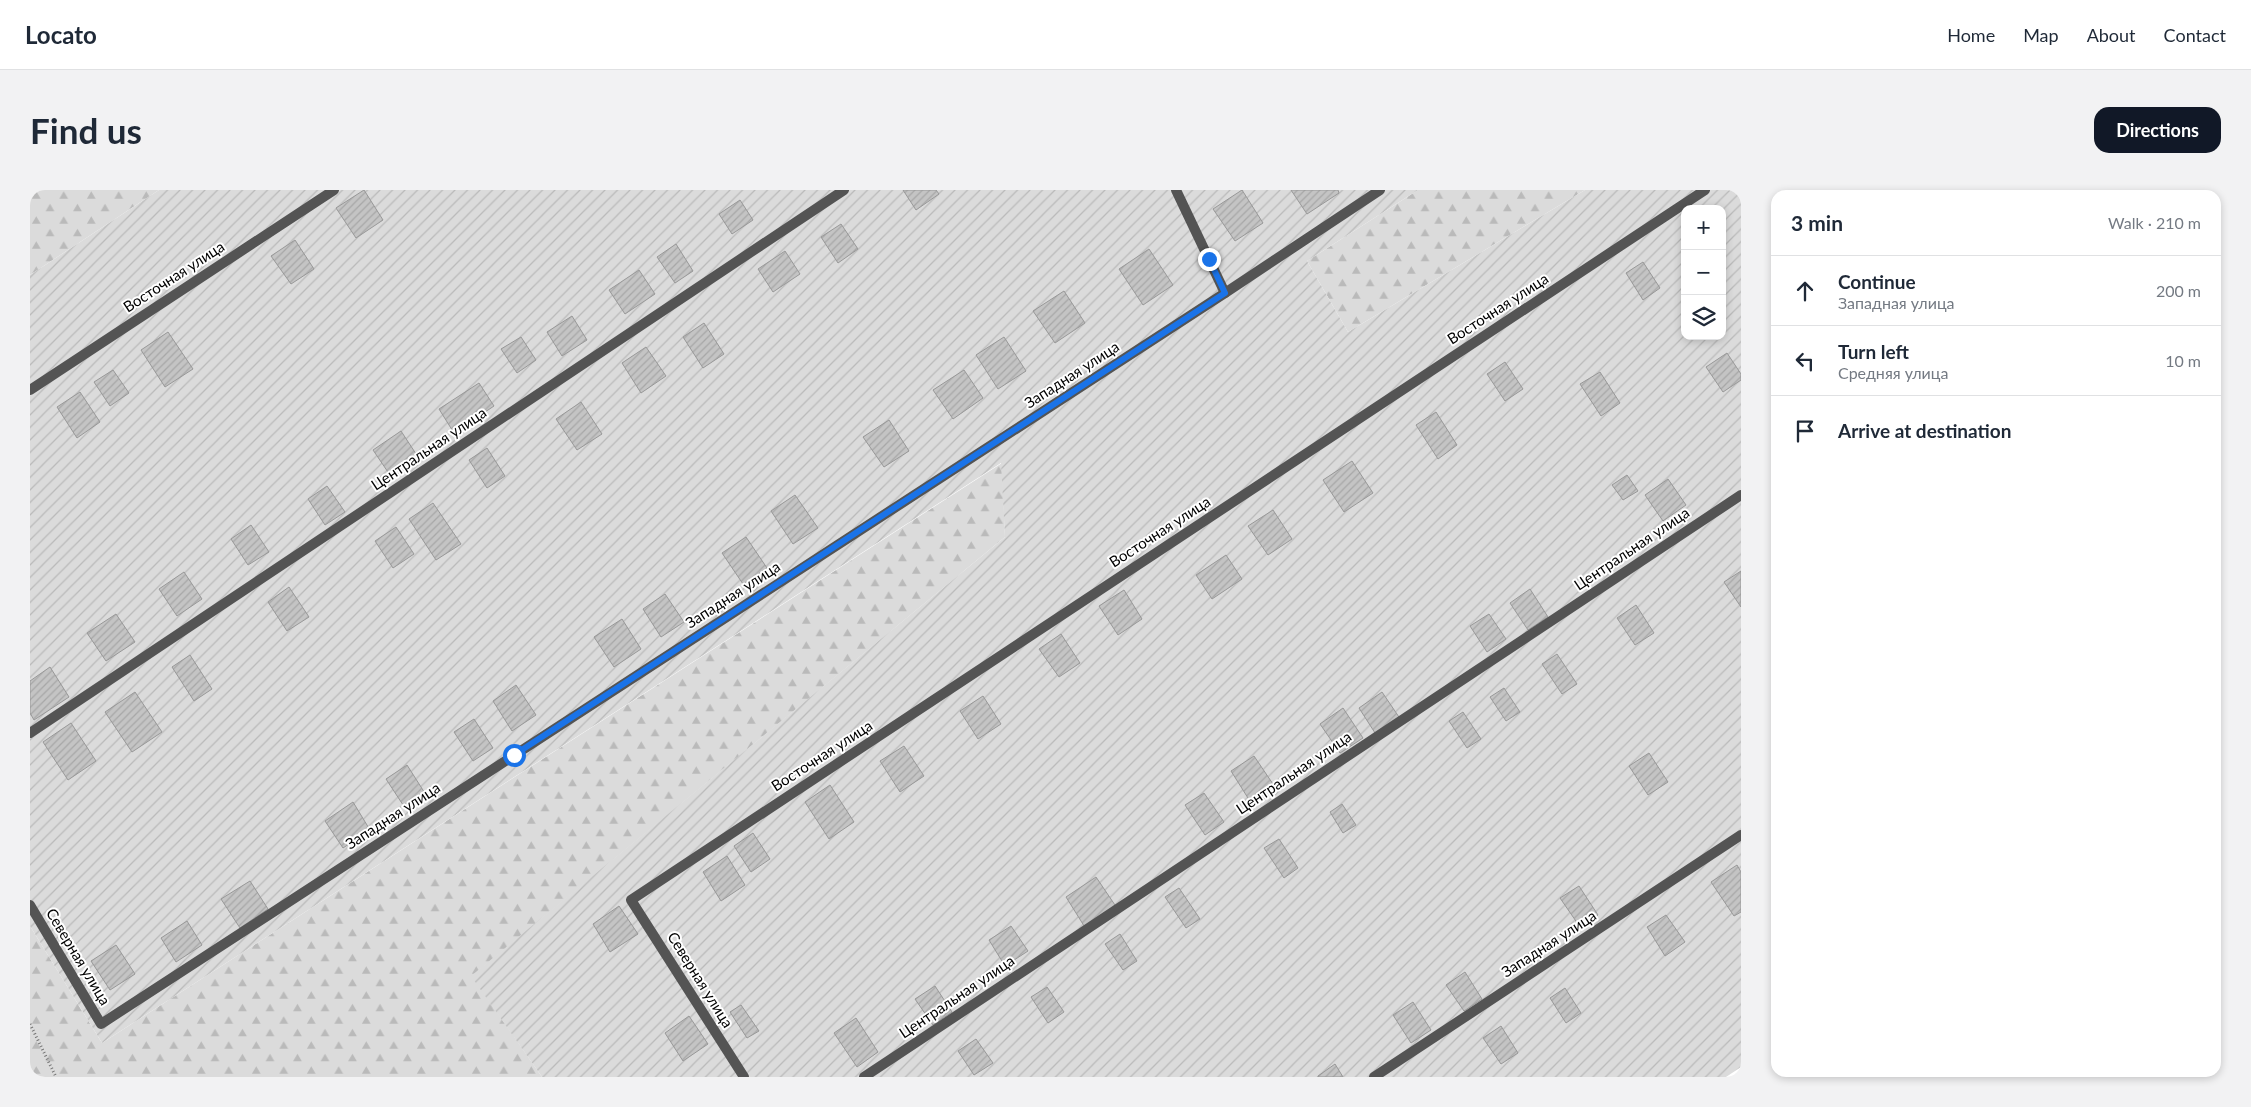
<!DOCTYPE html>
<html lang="en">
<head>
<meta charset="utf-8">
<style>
  body { margin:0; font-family:Lato,sans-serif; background:#f2f2f3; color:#1f2937 }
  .controls { position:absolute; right:15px; top:15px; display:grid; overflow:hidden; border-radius:10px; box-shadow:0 2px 8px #0003 }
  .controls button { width:45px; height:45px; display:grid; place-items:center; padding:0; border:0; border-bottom:1px solid #e0e1e3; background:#fff; color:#1f2937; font:25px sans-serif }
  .stop { position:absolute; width:15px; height:15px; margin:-11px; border:4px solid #1a73e8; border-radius:50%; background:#fff }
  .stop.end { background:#1a73e8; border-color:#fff; box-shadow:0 1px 5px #0008 }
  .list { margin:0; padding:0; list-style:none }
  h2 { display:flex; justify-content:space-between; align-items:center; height:65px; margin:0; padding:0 20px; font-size:21px }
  h2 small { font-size:16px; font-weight:400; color:#747a83 }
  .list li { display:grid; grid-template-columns:32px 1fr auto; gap:15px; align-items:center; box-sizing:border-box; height:70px; padding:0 20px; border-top:1px solid #e0e1e3 }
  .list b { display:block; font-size:19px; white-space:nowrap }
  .list p { margin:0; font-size:16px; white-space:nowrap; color:#747a83 }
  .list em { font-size:16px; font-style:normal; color:#747a83 }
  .icon { flex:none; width:28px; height:28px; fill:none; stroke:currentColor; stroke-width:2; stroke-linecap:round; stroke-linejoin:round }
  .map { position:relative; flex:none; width:1711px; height:887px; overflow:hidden; border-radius:15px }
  header { display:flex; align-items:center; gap:30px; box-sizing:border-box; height:70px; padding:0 25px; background:#fff; border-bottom:1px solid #e0e1e3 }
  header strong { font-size:24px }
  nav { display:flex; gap:28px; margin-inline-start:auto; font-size:18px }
  .intro { display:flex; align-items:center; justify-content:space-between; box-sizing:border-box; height:120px; padding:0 30px }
  h1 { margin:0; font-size:35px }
  .button { padding:12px 22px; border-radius:15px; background:#111827; color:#fff; font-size:18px; font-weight:700 }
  main { display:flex; gap:30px; padding:0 30px }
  aside { flex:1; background:#fff; border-radius:15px; box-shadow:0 2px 8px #0003 }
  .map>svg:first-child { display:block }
</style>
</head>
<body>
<header>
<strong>Locato</strong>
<nav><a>Home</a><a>Map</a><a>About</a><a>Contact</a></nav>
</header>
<div class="intro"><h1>Find us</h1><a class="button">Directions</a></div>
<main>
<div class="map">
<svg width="1711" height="887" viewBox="0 0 1711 887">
  <defs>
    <pattern id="forest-firs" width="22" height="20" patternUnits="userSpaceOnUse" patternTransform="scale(1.25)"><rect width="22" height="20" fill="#dbdbdb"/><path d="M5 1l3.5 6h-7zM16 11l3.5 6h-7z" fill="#bababa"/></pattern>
    <pattern id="garden-furrows" width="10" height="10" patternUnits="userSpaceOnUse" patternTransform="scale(1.25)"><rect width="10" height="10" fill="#dbdbdb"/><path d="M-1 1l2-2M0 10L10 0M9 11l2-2" fill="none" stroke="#bababa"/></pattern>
    <pattern id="building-hatch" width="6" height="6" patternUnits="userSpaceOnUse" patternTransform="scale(1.25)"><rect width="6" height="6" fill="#c4c4c4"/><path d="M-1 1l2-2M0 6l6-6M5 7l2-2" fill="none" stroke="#a7a7a7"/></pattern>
  </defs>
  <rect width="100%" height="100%" fill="#fff"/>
  <g fill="url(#forest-firs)">
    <polygon points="0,0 129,0 0,85"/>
    <polygon points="1388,0 1555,0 1318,142 1277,71"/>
    <polygon points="972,273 975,347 442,786 512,887 0,887 0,736 72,853"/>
  </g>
  <path fill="url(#garden-furrows)" fill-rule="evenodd" d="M129,0H1388L1277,71L1318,142L1555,0H1711V877L1696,887H512L441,786L975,347L971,273L72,853L0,736V85ZM1655,19H1692V146H1655Z"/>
  <g fill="url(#building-hatch)" stroke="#989898">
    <polygon points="334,0 353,30 326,48 306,18"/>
    <polygon points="873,0 906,0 909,4 886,20"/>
    <polygon points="1212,0 1233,33 1205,51 1183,19"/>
    <polygon points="1261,0 1308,0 1309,3 1277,24"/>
    <polygon points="710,10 723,30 702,44 689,24"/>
    <polygon points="811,34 828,59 808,73 791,47"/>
    <polygon points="265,50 284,79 261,94 241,66"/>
    <polygon points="646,54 663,81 645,93 627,67"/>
    <polygon points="1119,59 1143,95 1113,115 1089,79"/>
    <polygon points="755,61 770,84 743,102 728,79"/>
    <polygon points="1613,72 1630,98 1613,110 1596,83"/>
    <polygon points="609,80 625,104 595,124 579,100"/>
    <polygon points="1034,101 1055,133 1025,153 1003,121"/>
    <polygon points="542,126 557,150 532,166 517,142"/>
    <polygon points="674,133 694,164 673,178 653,147"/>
    <polygon points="138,142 163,179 135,197 111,160"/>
    <polygon points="491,147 506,170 487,183 471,159"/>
    <polygon points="974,147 996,181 968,199 946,165"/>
    <polygon points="616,157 636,186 611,203 592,173"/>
    <polygon points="1697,163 1711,184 1711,190 1693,202 1676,177"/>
    <polygon points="1475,172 1493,199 1475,211 1457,184"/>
    <polygon points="83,180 99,203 80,216 64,192"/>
    <polygon points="934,180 953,208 923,229 903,200"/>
    <polygon points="1570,182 1590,213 1571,226 1550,194"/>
    <polygon points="449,193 464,216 424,243 409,219"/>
    <polygon points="50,202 70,232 47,248 27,217"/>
    <polygon points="551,212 572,244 547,260 526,229"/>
    <polygon points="1406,222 1427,255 1408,269 1386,235"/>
    <polygon points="859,230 879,261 854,277 833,247"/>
    <polygon points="371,241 390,270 362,288 343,260"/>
    <polygon points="457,258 475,286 457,298 439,270"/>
    <polygon points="1322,271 1343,303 1314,322 1293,290"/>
    <polygon points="1597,285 1608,301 1593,310 1582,295"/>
    <polygon points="1638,289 1656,315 1633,331 1615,305"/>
    <polygon points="297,296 315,322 295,335 278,309"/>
    <polygon points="765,305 788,338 763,354 741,321"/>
    <polygon points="403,313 431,354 406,370 379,329"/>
    <polygon points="1243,320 1262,349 1238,365 1218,336"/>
    <polygon points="221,335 239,362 218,375 201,349"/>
    <polygon points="366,337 384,364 363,378 345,351"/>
    <polygon points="716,347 737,378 713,394 692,363"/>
    <polygon points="1196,365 1212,389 1182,409 1166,385"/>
    <polygon points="1711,381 1711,417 1694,392"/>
    <polygon points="154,382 172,409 147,426 129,399"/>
    <polygon points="259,397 279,427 257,441 238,412"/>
    <polygon points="1500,399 1518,427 1498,440 1480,413"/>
    <polygon points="1094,400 1112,429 1088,445 1069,416"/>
    <polygon points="635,404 654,432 631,447 613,419"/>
    <polygon points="1606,415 1624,443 1605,455 1587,428"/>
    <polygon points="86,424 105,452 76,471 57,443"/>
    <polygon points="1459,424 1476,449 1457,462 1440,436"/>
    <polygon points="592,429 611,459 584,477 564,447"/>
    <polygon points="1031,444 1050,473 1029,487 1009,459"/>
    <polygon points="1527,464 1547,494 1532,504 1512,474"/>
    <polygon points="160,465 182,499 164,511 142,477"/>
    <polygon points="20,477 39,507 4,530 0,523 0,491"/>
    <polygon points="486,495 506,525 482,541 463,511"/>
    <polygon points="1474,498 1490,522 1476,531 1460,507"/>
    <polygon points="105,502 132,542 102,562 75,522"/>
    <polygon points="1352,502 1371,530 1347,546 1329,518"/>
    <polygon points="953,506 971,534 948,549 930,521"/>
    <polygon points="1313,518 1333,548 1310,563 1290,534"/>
    <polygon points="1433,522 1451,549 1437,558 1419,531"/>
    <polygon points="444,529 463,558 443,571 424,542"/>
    <polygon points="41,533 66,571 38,590 13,552"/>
    <polygon points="874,556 894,586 870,602 850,571"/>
    <polygon points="1619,563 1638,592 1618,605 1599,576"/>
    <polygon points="1224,566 1247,600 1223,616 1201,581"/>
    <polygon points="377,575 398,608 377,621 356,589"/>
    <polygon points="800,595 824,632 799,649 775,612"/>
    <polygon points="1174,603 1194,632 1175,645 1155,615"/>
    <polygon points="323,612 340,640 313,658 295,631"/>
    <polygon points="1312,614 1326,635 1313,643 1300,622"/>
    <polygon points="723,643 740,669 721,682 704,656"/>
    <polygon points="1249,649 1268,678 1254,688 1234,658"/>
    <polygon points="697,666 715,695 691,711 673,682"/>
    <polygon points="1707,675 1711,682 1711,722 1704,726 1681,692"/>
    <polygon points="1066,687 1087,718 1056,739 1036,707"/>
    <polygon points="220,691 238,719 210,738 191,709"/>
    <polygon points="1549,696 1568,725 1550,737 1530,708"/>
    <polygon points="1149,698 1170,729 1156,738 1135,707"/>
    <polygon points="589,716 608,744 580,762 563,734"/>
    <polygon points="1636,725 1655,752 1635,766 1617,737"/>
    <polygon points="157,731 172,755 146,772 131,748"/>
    <polygon points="981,736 998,761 975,776 959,750"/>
    <polygon points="1090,744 1107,771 1093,780 1075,754"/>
    <polygon points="86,755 105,784 80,800 61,771"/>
    <polygon points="1435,782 1452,809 1434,821 1416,795"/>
    <polygon points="905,796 922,822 903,835 885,809"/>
    <polygon points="1017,797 1034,822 1018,833 1001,807"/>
    <polygon points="1535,798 1551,823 1536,833 1520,808"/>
    <polygon points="1383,812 1401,840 1381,853 1363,825"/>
    <polygon points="711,815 729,841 717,848 700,822"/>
    <polygon points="659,826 678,854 653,871 635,843"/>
    <polygon points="826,828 848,862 827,877 804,843"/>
    <polygon points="1471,836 1488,863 1471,874 1453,848"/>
    <polygon points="946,849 963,873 944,885 928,861"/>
    <polygon points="1305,874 1313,887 1288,887 1288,886"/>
  </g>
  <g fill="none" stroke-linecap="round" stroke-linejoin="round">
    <polyline stroke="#767676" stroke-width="3" stroke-dasharray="1 2.5" stroke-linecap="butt" points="0,834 26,887"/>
    <g stroke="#545454" stroke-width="10">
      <polyline points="1146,0 1195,103"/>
      <polyline points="0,200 304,0"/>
      <polyline points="0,543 814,0"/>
      <polyline points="0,715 71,834 1195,103 1350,0"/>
      <polyline points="714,887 601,710 1675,0"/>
      <polyline points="834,887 1711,305"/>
      <polyline points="1344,887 1711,645"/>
    </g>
  </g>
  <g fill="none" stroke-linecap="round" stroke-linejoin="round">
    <polyline stroke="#1a73e8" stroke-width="6" points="484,565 1195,103 1179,69"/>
  </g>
  <g text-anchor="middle" stroke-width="4" stroke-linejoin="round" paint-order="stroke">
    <g font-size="15" fill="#000" stroke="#fff">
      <text transform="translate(144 87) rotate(-33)" y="5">Восточная улица</text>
      <text transform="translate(1468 119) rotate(-33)" y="5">Восточная улица</text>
      <text transform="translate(1042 185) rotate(-33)" y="5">Западная улица</text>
      <text transform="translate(399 259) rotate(-34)" y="5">Центральная улица</text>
      <text transform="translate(1130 342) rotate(-33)" y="5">Восточная улица</text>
      <text transform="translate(1602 359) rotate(-34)" y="5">Центральная улица</text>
      <text transform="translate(703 405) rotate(-33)" y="5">Западная улица</text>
      <text transform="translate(792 566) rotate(-33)" y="5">Восточная улица</text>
      <text transform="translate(1264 583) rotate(-34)" y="5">Центральная улица</text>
      <text transform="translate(363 626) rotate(-33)" y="5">Западная улица</text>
      <text transform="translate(1519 754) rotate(-33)" y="5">Западная улица</text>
      <text transform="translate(48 767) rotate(59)" y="5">Северная улица</text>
      <text transform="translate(670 790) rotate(58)" y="5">Северная улица</text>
      <text transform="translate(927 807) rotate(-34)" y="5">Центральная улица</text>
    </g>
  </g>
</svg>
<div class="controls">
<button>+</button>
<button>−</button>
<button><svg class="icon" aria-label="layers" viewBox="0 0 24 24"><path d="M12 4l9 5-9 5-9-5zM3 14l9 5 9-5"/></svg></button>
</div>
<div class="stop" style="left:484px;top:565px"></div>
<div class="stop end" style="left:1179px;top:69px"></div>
</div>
<aside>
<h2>3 min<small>Walk · 210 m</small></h2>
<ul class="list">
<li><svg class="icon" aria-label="ahead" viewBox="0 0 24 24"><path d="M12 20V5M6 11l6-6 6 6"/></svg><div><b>Continue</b><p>Западная улица</p></div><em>200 m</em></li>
<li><svg class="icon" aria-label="left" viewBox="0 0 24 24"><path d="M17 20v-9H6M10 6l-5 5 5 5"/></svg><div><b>Turn left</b><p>Средняя улица</p></div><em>10 m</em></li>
<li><svg class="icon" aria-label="arrive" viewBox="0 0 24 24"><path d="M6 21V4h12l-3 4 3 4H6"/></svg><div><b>Arrive at destination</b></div></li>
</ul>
</aside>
</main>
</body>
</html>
